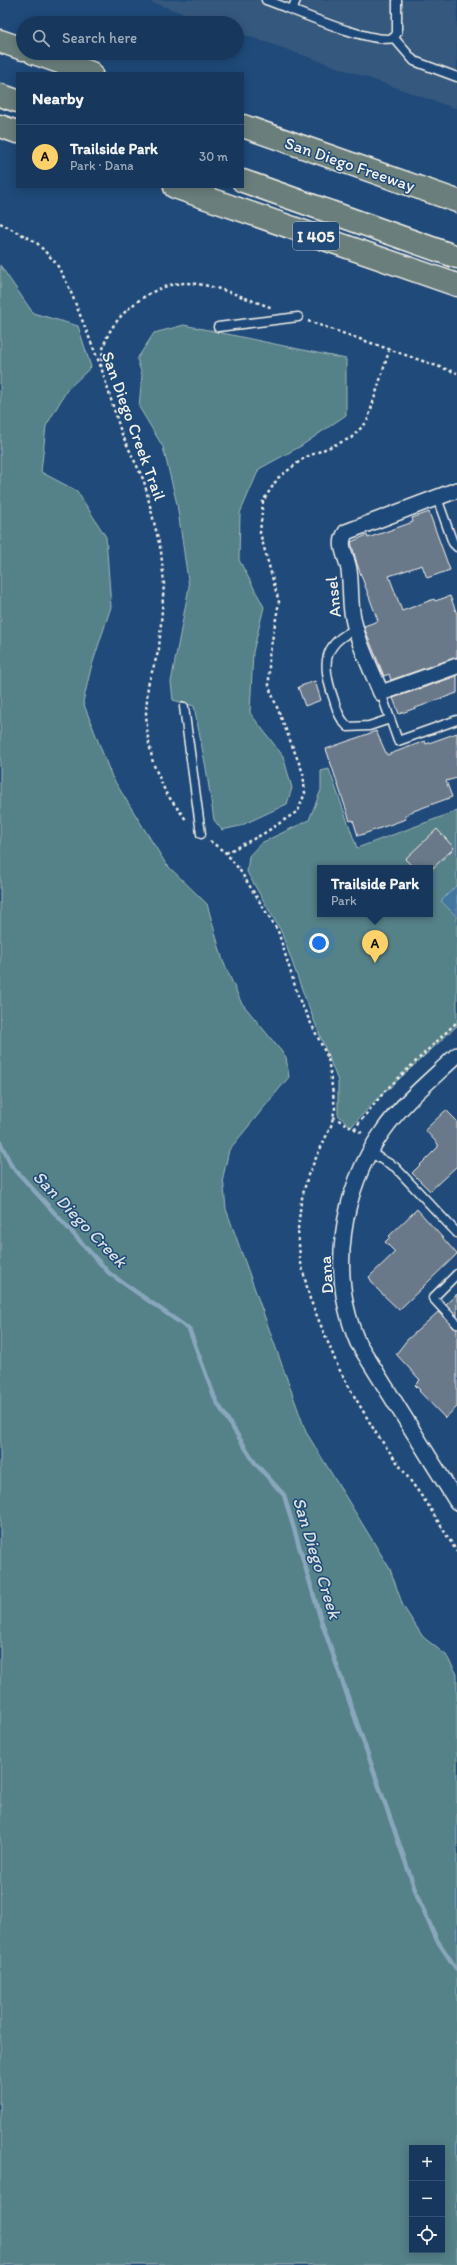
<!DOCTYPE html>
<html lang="en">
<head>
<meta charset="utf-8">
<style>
  body { margin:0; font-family:Itim,sans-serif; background:#244365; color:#f1f3f6 }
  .controls { position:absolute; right:12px; bottom:12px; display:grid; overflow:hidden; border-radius:0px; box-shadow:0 2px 10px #0003 }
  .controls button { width:36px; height:36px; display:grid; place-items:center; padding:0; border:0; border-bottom:1px solid #365272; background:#17385c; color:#f1f3f6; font:20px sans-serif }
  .you { position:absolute; left:319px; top:943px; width:14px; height:14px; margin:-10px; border:3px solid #fff; border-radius:50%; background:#1a73e8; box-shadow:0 0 0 6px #1a73e833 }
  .badge { display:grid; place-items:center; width:26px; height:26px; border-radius:50%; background:#ffd166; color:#111; font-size:13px; font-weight:700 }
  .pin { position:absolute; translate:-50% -33px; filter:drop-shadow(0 1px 2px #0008) }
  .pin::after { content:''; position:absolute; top:21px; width:14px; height:12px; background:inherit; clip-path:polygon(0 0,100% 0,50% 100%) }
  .popup { position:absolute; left:317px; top:865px; width:116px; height:52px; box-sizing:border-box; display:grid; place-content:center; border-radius:0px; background:#17385c; filter:drop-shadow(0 1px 3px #0005); font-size:13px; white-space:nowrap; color:#9eacbb }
  .popup b { font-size:15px; color:#f1f3f6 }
  .popup::after { content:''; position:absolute; left:50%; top:100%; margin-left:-8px; border:8px solid transparent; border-top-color:#17385c }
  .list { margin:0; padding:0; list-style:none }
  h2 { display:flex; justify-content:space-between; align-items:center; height:52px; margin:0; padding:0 16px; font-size:17px }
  h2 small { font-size:13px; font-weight:400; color:#9eacbb }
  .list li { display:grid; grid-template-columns:26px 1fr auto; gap:12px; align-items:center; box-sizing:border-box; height:64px; padding:0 16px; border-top:1px solid #365272 }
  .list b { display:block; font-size:15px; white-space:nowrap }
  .list p { margin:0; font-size:13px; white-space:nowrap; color:#9eacbb }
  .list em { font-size:13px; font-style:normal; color:#9eacbb }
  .icon { flex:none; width:22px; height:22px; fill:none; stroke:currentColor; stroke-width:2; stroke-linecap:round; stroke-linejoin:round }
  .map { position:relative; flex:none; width:457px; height:2265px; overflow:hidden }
  .search { position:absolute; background:#17385c; box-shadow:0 2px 10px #0003; left:16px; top:16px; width:228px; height:44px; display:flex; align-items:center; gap:10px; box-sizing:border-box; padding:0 14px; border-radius:22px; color:#9eacbb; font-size:15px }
  .panel { position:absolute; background:#17385c; box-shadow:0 2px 10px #0003; left:16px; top:72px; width:228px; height:116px; border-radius:0px }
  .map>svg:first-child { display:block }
</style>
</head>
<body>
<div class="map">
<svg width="457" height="2265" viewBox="0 0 457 2265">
  <rect width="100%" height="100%" fill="#1f4a7a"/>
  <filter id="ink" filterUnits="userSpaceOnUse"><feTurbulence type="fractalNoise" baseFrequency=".025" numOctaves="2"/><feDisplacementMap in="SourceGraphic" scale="8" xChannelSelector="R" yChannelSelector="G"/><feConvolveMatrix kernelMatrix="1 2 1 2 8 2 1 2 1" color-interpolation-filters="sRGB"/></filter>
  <g filter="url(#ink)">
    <polygon fill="#36587e" points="145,0 457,0 457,109 237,32 237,23 211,23"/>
    <g fill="#548189" stroke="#a4b9b8" fill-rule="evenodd">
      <path d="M0,265L33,313L78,326L91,367L67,390L46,426L41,472L77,491L106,537L111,607L91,668L83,702L112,777L166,864L207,904L223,961L241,1002L286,1057L289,1077L229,1150L223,1177L226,1209L306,1432L390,1569L403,1606L423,1637L446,1655L457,1674V2265H0ZM412,2148H442V2250H412Z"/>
      <polygon points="184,325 346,359 346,415 301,446 259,469 240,513 239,560 264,607 253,652 250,713 283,756 292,788 287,804 240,826 222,830 214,820 206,768 194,706 173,700 171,682 189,587 177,504 163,447 139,407 142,375 137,359 154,333"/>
      <path d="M329,769L357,848L457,811V1026L376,1100L351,1127L338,1115V1081L304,995L281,931L247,872L249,856L261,843L309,820L321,790V771ZM320,868H430V914H320Z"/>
    </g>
    <polygon fill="#42769f" stroke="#89a7bc" points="457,885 457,917 441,901"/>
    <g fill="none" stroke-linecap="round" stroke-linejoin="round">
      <polyline stroke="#89a7bc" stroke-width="4.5" points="0,1142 11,1165 109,1273 189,1329 216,1401 255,1463 284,1495 321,1620 418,1898 437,1940 457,1970"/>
    </g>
    <g fill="#6a7989" stroke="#f4f1e8">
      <polygon points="429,512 450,570 427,578 422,565 389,576 402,611 434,599 435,601 450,596 457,614 457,657 391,680 389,674 384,676 365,630 364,626 378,621 357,564 351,542 367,535 368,538 413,522 412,518"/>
      <polygon points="457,676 457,693 399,714 393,698"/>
      <polygon points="315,681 321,700 305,706 298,687"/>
      <polygon points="376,731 387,755 425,741 426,744 457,733 457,778 446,781 452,797 408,813 408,815 405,816 406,819 358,836 353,820 350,821 326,749"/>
      <polygon points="437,829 454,848 433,868 414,868 405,859"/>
      <polygon points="446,1110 457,1121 457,1166 430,1191 412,1173 438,1147 438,1144 425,1130"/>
      <polygon points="417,1209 457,1254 399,1310 375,1287 369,1277 395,1252 385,1242 390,1237 389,1236"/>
      <polygon points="457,1294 457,1316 446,1304"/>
      <polygon points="438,1312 457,1329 457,1407 445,1418 419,1391 420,1390 415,1385 420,1380 396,1354 407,1340"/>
    </g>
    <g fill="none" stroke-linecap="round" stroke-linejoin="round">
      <g stroke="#f4f1e8" stroke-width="11">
        <g id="lane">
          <path d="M266,0C292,9 371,45 394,38L397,33V0"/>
          <polyline points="292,10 296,0"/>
          <polyline points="394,38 414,61 457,77"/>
          <polyline points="218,327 298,317"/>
          <polyline points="437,498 453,543 457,547"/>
          <path d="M356,629C322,644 322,665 333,697C337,709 339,719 348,727L369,726L390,719"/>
          <polyline points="381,693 398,741 457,720"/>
          <polyline points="184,707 201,834"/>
          <polyline points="369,1152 395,1167 457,1233"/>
          <polyline points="457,1274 433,1298 457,1324"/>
        </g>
      </g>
      <g stroke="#f4f1e8" stroke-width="18">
        <g id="street">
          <path d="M457,490L346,532C337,545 347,556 349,570C351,584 350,598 352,612C356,640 371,668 381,693L457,666"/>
          <path d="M457,1055C432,1079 403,1102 383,1131C341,1190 328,1275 358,1343L457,1502"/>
        </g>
      </g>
      <g stroke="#f4f1e8" stroke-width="25">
        <g id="highway">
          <polyline points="0,41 23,49"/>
          <polyline points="34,53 91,73"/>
          <polyline points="0,95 17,101"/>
          <polyline points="0,126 17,132"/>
          <polyline points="243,126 457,201"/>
          <polyline points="243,181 457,257"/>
          <polyline points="175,187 457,285"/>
        </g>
      </g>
      <g stroke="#f4f1e8" stroke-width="2.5" stroke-dasharray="3 3" stroke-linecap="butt">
        <polyline points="0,223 36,242 56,263 68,285 101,367 121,432 144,481 161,551 164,584 159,649 148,685 146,714 148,738 153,763 166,793 187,821"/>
        <polyline points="308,321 457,373"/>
        <path d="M101,367C102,359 102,350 105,342C115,313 154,283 185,283C213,283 246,299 273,308"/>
        <polyline points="210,841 226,853 239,869 278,931 299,999 328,1058 335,1108 331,1126 308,1175 301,1202 298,1229 300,1259 310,1299 338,1367 353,1394 376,1433 428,1505 457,1552"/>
        <polyline points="226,853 263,834 298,811 305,793 303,773 269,687 269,657 279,602 260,533 263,501 278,478 304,458 351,438 367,422 389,351"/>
        <polyline points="333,1117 364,1134"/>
        <polyline points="354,1129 385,1091 457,1022"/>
      </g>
      <use href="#lane" stroke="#1f4a7a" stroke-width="8"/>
      <use href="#street" stroke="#1f4a7a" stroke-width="15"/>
      <use href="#highway" stroke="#6b7f7c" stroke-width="22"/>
    </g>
  </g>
  <g text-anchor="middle" stroke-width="3" stroke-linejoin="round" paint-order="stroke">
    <rect fill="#1f4a7a" stroke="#b4bfc7" stroke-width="1" x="293" y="222" width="46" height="28" rx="3"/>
    <g font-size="16" font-weight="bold" fill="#f4f1e8">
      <text x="316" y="242">I 405</text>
    </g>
    <g font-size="17" fill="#f4f1e8" stroke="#1f4a7a">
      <text transform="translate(350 164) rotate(19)" y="6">San Diego Freeway</text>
      <text transform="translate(134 426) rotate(70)" y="6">San Diego Creek Trail</text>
      <text transform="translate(333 597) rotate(-96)" y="6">Ansel</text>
      <text transform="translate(326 1275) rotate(-94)" y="6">Dana</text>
    </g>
    <g font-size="18" font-style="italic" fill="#d9dfdd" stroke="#1f4a7a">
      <text transform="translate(80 1219) rotate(46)" y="6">San Diego Creek</text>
      <text transform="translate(317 1558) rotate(73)" y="6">San Diego Creek</text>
    </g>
  </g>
</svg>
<div class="controls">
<button>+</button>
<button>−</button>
<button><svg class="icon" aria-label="locate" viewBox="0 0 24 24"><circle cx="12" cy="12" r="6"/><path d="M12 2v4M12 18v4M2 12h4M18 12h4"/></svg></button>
</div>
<div class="you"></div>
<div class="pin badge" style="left:375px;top:963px">A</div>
<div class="popup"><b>Trailside Park</b>Park</div>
<div class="search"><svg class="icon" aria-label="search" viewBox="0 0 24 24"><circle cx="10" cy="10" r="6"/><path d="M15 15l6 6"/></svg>Search here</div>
<section class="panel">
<h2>Nearby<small></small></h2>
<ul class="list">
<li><span class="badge">A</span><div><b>Trailside Park</b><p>Park · Dana</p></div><em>30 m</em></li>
</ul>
</section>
</div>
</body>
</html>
